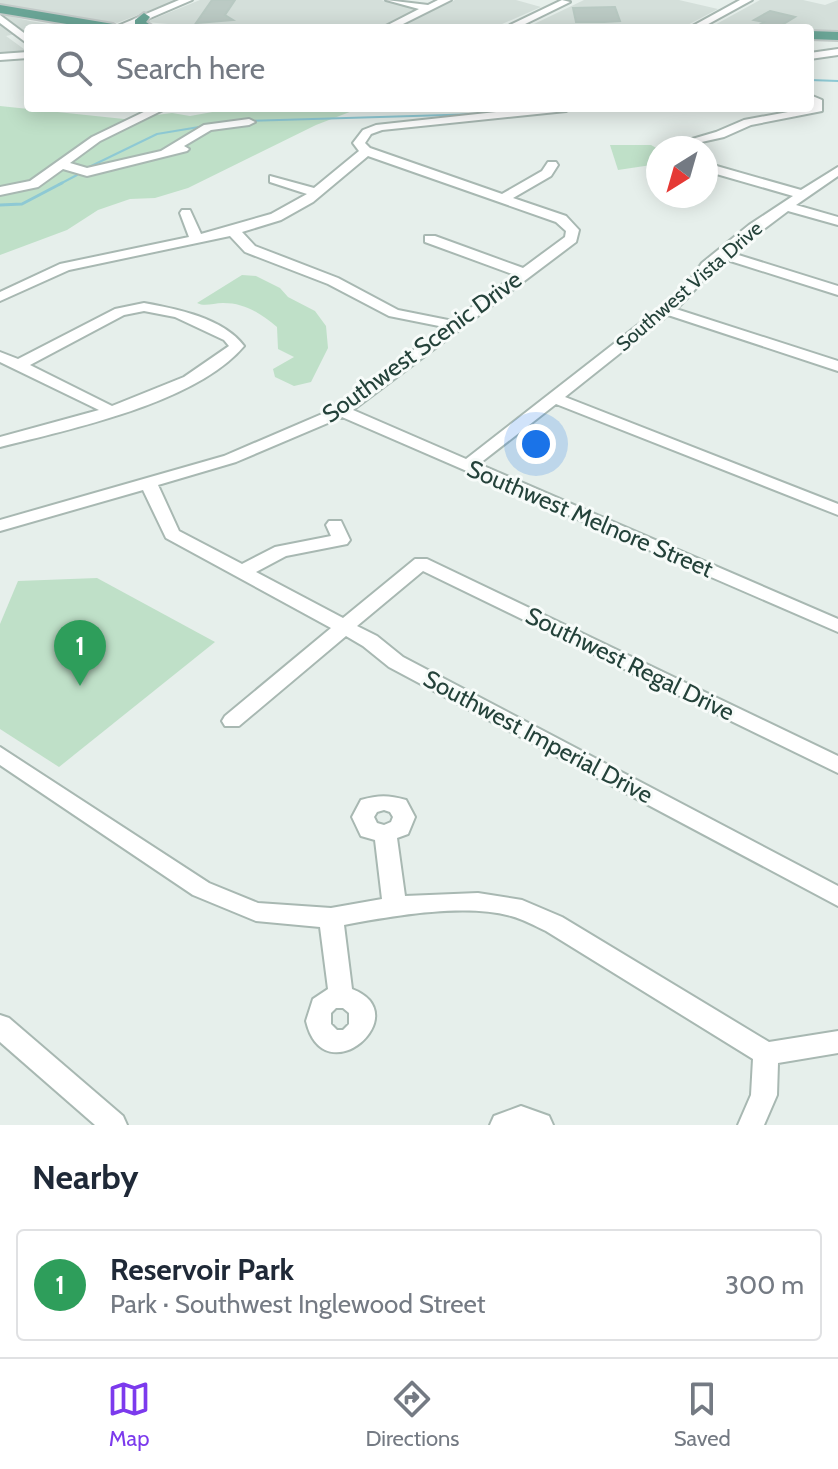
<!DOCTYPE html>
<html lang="en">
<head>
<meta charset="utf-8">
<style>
  body { margin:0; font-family:Cabin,sans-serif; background:#f6f6f7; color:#1f2937 }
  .compass { position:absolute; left:646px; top:136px; width:72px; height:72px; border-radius:50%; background:#fff; box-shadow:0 4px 20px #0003; rotate:217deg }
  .you { position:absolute; left:536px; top:444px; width:28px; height:28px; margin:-20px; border:6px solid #fff; border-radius:50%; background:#1a73e8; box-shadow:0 0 0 12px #1a73e833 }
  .badge { display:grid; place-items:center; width:52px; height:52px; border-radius:50%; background:#7c3aed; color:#fff; font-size:26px; font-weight:700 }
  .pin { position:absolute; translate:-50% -66px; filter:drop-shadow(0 2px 4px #0008) }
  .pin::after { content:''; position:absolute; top:42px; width:28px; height:24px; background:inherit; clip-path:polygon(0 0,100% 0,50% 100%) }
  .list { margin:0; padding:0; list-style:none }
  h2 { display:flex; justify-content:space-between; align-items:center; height:104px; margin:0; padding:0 32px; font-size:34px }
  h2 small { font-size:26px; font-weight:400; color:#747a83 }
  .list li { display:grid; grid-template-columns:52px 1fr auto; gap:24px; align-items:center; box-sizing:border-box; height:112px; margin:0 16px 16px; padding:0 16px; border:2px solid #e0e1e3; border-radius:8px }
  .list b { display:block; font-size:30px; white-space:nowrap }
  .list p { margin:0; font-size:26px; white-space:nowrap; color:#747a83 }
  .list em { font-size:26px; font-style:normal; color:#747a83 }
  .icon { flex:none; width:44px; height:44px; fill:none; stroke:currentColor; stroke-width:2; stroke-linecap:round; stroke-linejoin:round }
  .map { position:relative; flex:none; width:838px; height:1125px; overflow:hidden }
  .search { position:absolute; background:#fff; box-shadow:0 4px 20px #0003; left:24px; right:24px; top:24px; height:88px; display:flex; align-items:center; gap:20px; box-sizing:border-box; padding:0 28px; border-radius:8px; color:#747a83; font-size:30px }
  .sheet { height:232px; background:#fff }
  nav { display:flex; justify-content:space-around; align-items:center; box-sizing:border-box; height:112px; border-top:2px solid #e0e1e3; background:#fff; font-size:22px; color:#747a83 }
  nav a { display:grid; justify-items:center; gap:4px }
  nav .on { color:#7c3aed }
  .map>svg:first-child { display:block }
</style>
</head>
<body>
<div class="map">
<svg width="838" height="1125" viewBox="0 0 838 1125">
  <rect width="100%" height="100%" fill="#e6efeb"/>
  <g fill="#d4dfda">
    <polygon points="0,0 177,0 117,23 18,8 0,4"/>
    <polygon points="200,0 381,0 430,12 455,0 516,0 541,7 493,28 212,28 146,22"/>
    <polygon points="584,0 679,0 718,9 682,28 538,28 532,25"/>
    <polygon points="760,0 803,0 825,5 838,0 838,31 711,27"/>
    <polygon points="0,14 30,21 71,28 28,28 28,37 24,32 6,36 28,52 0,54"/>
  </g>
  <g fill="#bfe0c8">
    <polygon points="0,106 124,119 172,113 190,116 235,108 360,108 316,125 188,188 155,198 130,199 98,210 67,230 0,255"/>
    <polygon points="610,145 651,145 658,149 658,164 618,170"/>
    <path d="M242,275L256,276L280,288L288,297L315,311L326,326L328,348L311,382L294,386L275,377L273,369L294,357L278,349L277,327C260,313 245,303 223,303C213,303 205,307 197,303Z"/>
    <polygon points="97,578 215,642 59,767 0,729 0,624 18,581"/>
  </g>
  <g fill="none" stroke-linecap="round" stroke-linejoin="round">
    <g stroke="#8ec9d4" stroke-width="2">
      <polyline points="810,80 838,81"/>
      <polyline points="246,121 480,114 511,108"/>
      <polyline points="85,169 157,134 229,122"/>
      <polyline points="58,185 77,175"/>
    </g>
    <polyline stroke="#8ec9d4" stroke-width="3" points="0,205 22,204 62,183"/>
  </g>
  <g fill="#bbcac4" stroke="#b8c9c2" stroke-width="2">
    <polygon points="212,0 235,0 225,15 233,20 196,23"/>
    <polygon points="615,7 620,21 604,22 576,22 573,8"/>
    <polygon points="770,11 795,17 777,28 759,25 764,22 754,20"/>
  </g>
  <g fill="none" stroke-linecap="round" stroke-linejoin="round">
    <g stroke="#a8b8b2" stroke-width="4">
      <g id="minor">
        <polygon points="179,0 192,0 127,28 113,28"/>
        <polygon points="386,0 428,5 438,0 451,0 395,28 382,28 419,9"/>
        <polygon points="562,0 570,2 517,28 504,28"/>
        <polygon points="740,0 752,0 701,28 689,28"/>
        <polygon points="0,15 28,36 28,44 0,23"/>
        <polygon points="838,49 838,55 810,59 810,53"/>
        <polygon points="28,52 28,58 0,60 0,54"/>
        <polygon points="810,95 822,100 822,111 751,125 724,137 688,145 682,142 716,132 744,120 810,108 812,104"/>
        <polygon points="152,108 167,108 100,141 70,163 87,168 161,151 204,125 249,119 255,122 249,125 211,130 184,146 189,149 187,151 87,176 63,169 38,187 0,195 0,187 30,181 92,137"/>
        <path d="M533,108H572L566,111L382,130L371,134L365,143L370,148L502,194L542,171L548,162H556L558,165L551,176L513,198L566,216L579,230L576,242L353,410L466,459L661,307L686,286L702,263L749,225L793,196L706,171V163L801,190L838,167V176L796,205L838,217V225L788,211L732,253L838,286V295L724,259C706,274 694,293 676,309L838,361V371L668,315L565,397L838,504V515L556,404L479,464L838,619V632L342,417L236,462L158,485L179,531L242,564L275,547L331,536L326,525L329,521H341L350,540L347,544L286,556L256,572L343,618L415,559H427L838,756V773L423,571L357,626L377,636L403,657L838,886V906L389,667L363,646L346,636L239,726H225L222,721L225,716L331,628L166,538L143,490L0,531V520L224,456L336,408L444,327L389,316L328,284L245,252L230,236L69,270L0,301V292L60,264L189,237L180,213L182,210H190L201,234L271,214L307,194L270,182V176L314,188L359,151L353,143L363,130L376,125ZM368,156L556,222L566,231L565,237L523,268L435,236H425V242L515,275L453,321L398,310L338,278L255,246L242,232L281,220L313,202Z"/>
        <path d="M144,303C177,309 223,318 244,346C196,403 71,429 0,447V437L99,410L0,362V352L18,359L115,309ZM144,311L175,317L224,340L229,346L184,377L112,406L30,365L124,315Z"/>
        <path d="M0,747L209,883L258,903L331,908L382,899L375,840L361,836L352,817L361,800C379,795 388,795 406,800L415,817L408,834L397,838L405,896L478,893L522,900L562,917L769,1042L838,1031V1053L778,1063L777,1095L764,1125H738L751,1095L753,1059L546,931C535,926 523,919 511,916C465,903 391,916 344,925L352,989C418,1014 324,1097 306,1021L313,999L328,989L320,927L256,921L193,895L0,765ZM384,810L390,812L393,817L391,822L384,825L377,823L374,817L377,812ZM336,1008H343L349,1013V1024L343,1030H337L331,1024V1013Z"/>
        <polygon points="0,1015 9,1018 123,1116 127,1125 95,1125 0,1042"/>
        <polygon points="521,1106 549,1116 553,1125 490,1125 494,1116"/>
      </g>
    </g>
    <g stroke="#c2cac8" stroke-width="4">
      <g id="major">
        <polygon points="0,5 113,24 119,28 91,28 0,13"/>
        <polygon points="144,13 150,17 146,22 155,28 135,26 135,20"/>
        <polygon points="810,31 838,32 838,40 810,39"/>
      </g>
    </g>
    <use href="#minor" fill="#fff" fill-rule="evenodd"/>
    <use href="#major" fill="#6aa596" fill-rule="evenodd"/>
  </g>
  <g text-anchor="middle" stroke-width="6" stroke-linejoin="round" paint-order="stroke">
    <g font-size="20" fill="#24423a" stroke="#f7fbf9">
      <text transform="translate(689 286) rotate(-41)" y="7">Southwest Vista Drive</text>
    </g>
    <g font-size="24" fill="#24423a" stroke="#f7fbf9">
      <text transform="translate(422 347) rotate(-36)" y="8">Southwest Scenic Drive</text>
      <text transform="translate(590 519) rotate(23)" y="8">Southwest Melnore Street</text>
      <text transform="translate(630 664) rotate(26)" y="8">Southwest Regal Drive</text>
      <text transform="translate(538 737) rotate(28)" y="8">Southwest Imperial Drive</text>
    </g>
  </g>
</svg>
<svg class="compass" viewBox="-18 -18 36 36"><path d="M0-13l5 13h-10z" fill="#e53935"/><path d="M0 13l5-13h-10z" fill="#747a83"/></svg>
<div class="you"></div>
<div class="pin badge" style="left:80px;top:686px;background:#2e9e5b">1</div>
<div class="search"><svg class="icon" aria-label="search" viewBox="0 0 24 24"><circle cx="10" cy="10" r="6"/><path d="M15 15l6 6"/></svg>Search here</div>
</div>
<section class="sheet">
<h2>Nearby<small></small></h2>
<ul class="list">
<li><span class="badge" style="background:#2e9e5b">1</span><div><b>Reservoir Park</b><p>Park · Southwest Inglewood Street</p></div><em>300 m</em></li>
</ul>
</section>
<nav>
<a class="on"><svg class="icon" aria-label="map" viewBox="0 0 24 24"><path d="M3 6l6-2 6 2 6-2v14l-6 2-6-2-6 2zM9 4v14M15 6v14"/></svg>Map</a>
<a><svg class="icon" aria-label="directions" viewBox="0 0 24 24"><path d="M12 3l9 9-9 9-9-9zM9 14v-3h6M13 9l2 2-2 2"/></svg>Directions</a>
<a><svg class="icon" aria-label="saved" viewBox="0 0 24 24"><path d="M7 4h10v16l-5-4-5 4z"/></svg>Saved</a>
</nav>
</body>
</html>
